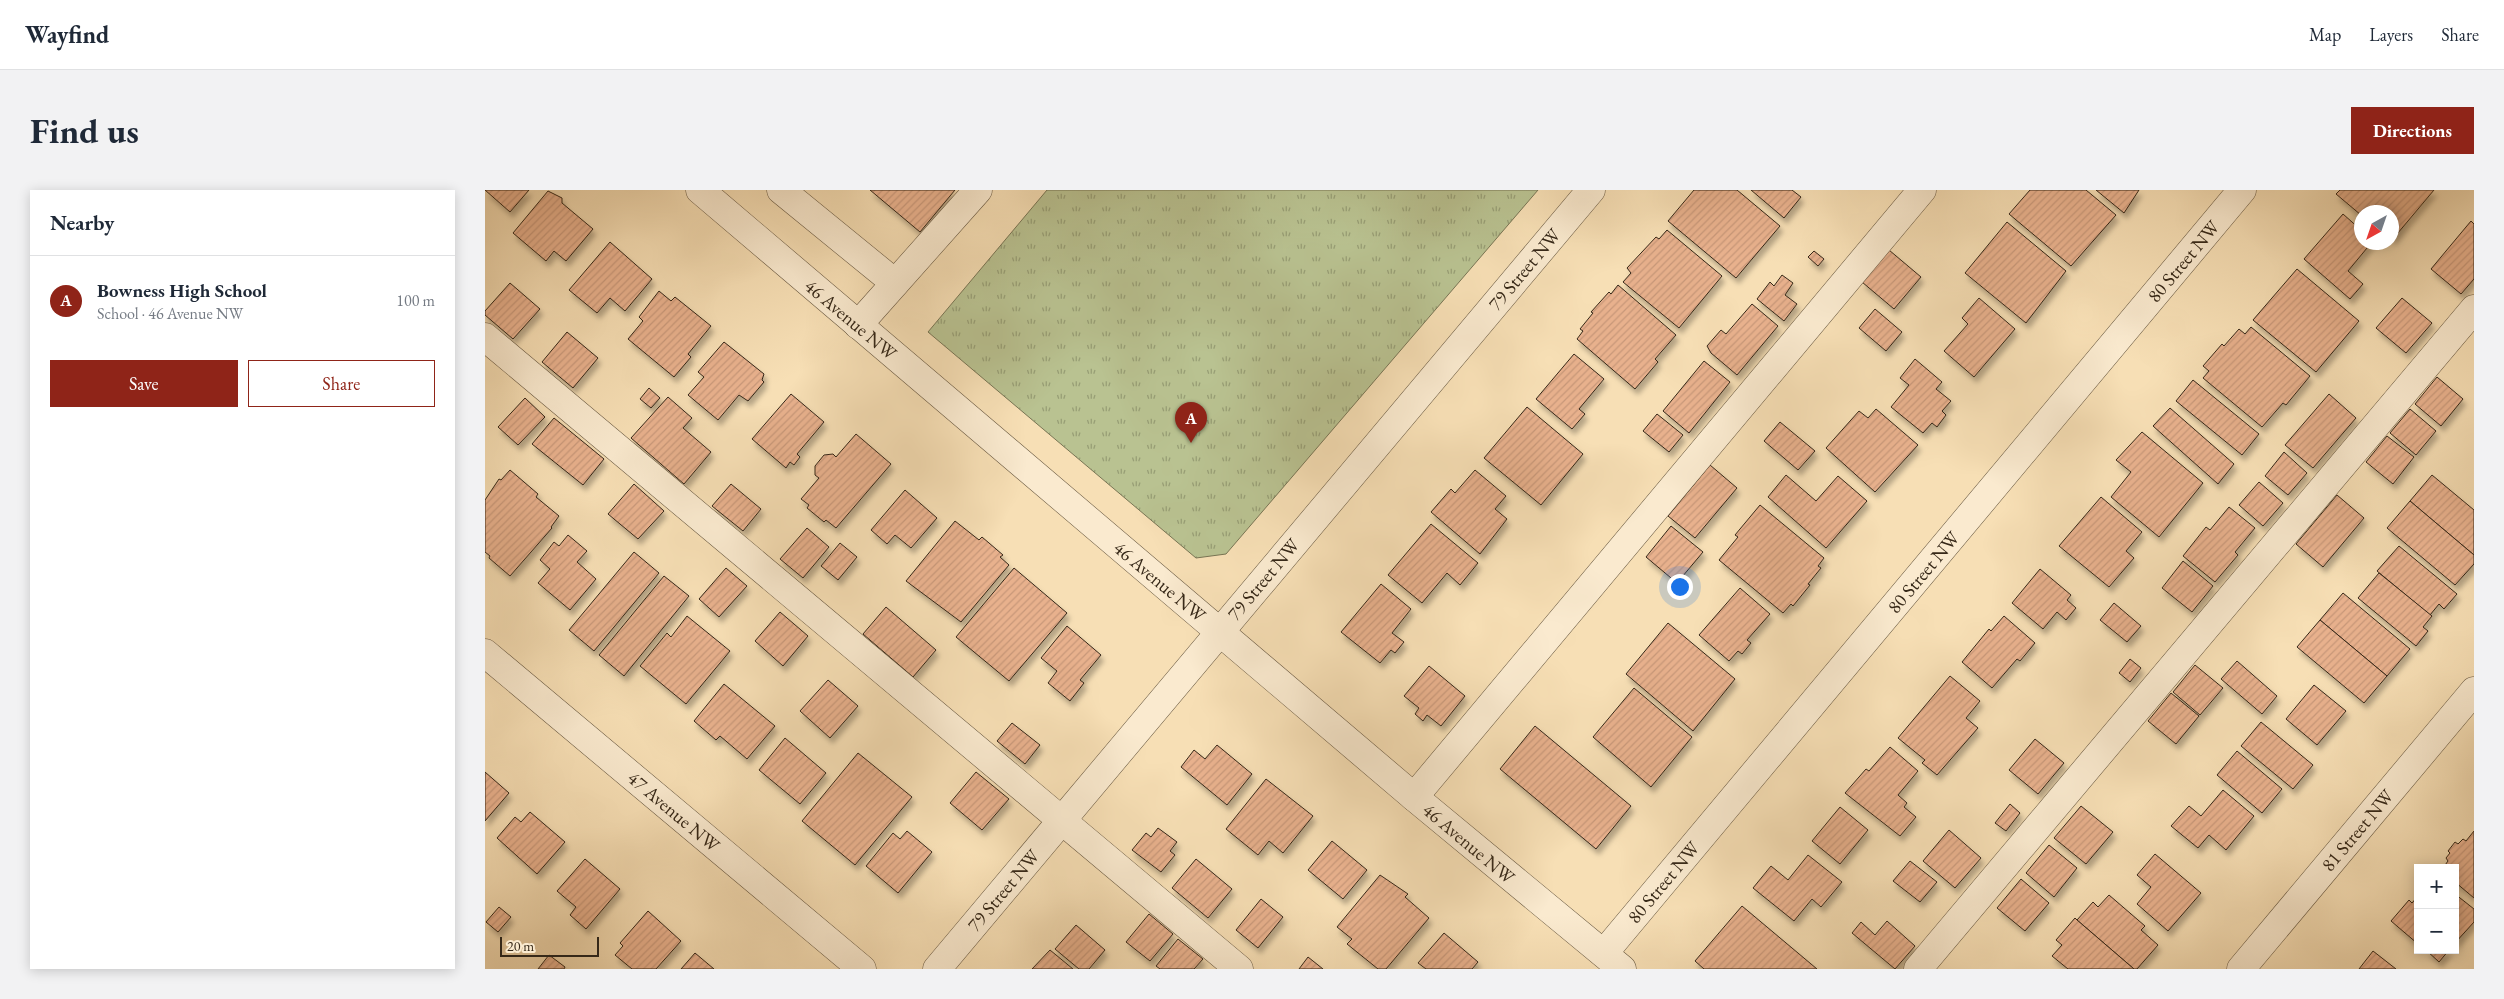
<!DOCTYPE html>
<html lang="en">
<head>
<meta charset="utf-8">
<style>
  body { margin:0; font-family:"EB Garamond",serif; background:#f2f2f3; color:#1f2937 }
  .controls { position:absolute; right:15px; bottom:15px; display:grid; overflow:hidden; border-radius:0px; box-shadow:0 2px 12px #0003 }
  .controls button { width:45px; height:45px; display:grid; place-items:center; padding:0; border:0; border-bottom:1px solid #e0e1e3; background:#fff; color:#1f2937; font:25px sans-serif }
  .compass { position:absolute; left:1869px; top:15px; width:45px; height:45px; border-radius:50%; background:#fff; box-shadow:0 2px 12px #0003; rotate:220deg }
  .scale { position:absolute; left:15px; bottom:12px; width:99px; box-sizing:border-box; padding-left:5px; border:2px solid #362818; border-top:0; font-size:14px; line-height:18px; white-space:nowrap; color:#362818; -webkit-text-stroke:4px #faeacf; paint-order:stroke }
  .you { position:absolute; left:1194px; top:396px; width:18px; height:18px; margin:-12px; border:4px solid #fff; border-radius:50%; background:#1a73e8; box-shadow:0 0 0 8px #1a73e833 }
  .badge { display:grid; place-items:center; width:32px; height:32px; border-radius:50%; background:#8f2418; color:#fff; font-size:16px; font-weight:700 }
  .pin { position:absolute; translate:-50% -41px; filter:drop-shadow(0 1px 2px #0008) }
  .pin::after { content:''; position:absolute; top:26px; width:18px; height:15px; background:inherit; clip-path:polygon(0 0,100% 0,50% 100%) }
  .list { margin:0; padding:0; list-style:none }
  h2 { display:flex; justify-content:space-between; align-items:center; height:65px; margin:0; padding:0 20px; font-size:21px }
  h2 small { font-size:16px; font-weight:400; color:#747a83 }
  .list li { display:grid; grid-template-columns:32px 1fr auto; gap:15px; align-items:center; box-sizing:border-box; height:90px; padding:0 20px; border-top:1px solid #e0e1e3 }
  .list b { display:block; font-size:19px; white-space:nowrap }
  .list p { margin:0; font-size:16px; white-space:nowrap; color:#747a83 }
  .list em { font-size:16px; font-style:normal; color:#747a83 }
  .actions { display:flex; gap:10px; padding:15px 20px }
  .actions a { flex:1; padding:11px 0; border:1px solid #8f2418; border-radius:0px; text-align:center; font-size:18px; color:#8f2418 }
  .actions .main { background:#8f2418; color:#fff }
  .map { position:relative; flex:none; width:1989px; height:779px; overflow:hidden; border-radius:0px }
  header { display:flex; align-items:center; gap:30px; box-sizing:border-box; height:70px; padding:0 25px; background:#fff; border-bottom:1px solid #e0e1e3 }
  header strong { font-size:24px }
  nav { display:flex; gap:28px; margin-inline-start:auto; font-size:18px }
  .intro { display:flex; align-items:center; justify-content:space-between; box-sizing:border-box; height:120px; padding:0 30px }
  h1 { margin:0; font-size:35px }
  .button { padding:12px 22px; border-radius:0px; background:#8f2418; color:#fff; font-size:18px; font-weight:700 }
  main { display:flex; gap:30px; padding:0 30px }
  aside { flex:1; background:#fff; border-radius:0px; box-shadow:0 2px 12px #0003 }
  .map>svg:first-child { display:block }
</style>
</head>
<body>
<header>
<strong>Wayfind</strong>
<nav><a>Map</a><a>Layers</a><a>Share</a></nav>
</header>
<div class="intro"><h1>Find us</h1><a class="button">Directions</a></div>
<main>
<aside>
<h2>Nearby<small></small></h2>
<ul class="list">
<li><span class="badge">A</span><div><b>Bowness High School</b><p>School · 46 Avenue NW</p></div><em>100 m</em></li>
</ul>
<div class="actions"><a class="main">Save</a><a>Share</a></div>
</aside>
<div class="map">
<svg width="1989" height="779" viewBox="0 0 1989 779">
  <defs>
    <pattern id="park-tufts" width="24" height="20" patternUnits="userSpaceOnUse" patternTransform="scale(1.25)"><rect width="24" height="20" fill="#b9c291"/><path d="M3 7l-1-3M5 7V3M7 7l1-3M15 17l-1-3M17 17v-4M19 17l1-3" fill="none" stroke="#979e75"/></pattern>
    <pattern id="building-hatch" width="6" height="6" patternUnits="userSpaceOnUse" patternTransform="scale(1.25)"><rect width="6" height="6" fill="#e8b18d"/><path d="M-1 1l2-2M0 6l6-6M5 7l2-2" fill="none" stroke="#c89879"/></pattern>
    <filter id="shadow"><feDropShadow dx="3" dy="5.5" stdDeviation="2.5" flood-color="#0004"/></filter>
  </defs>
  <rect width="100%" height="100%" fill="#f7dfb5"/>
  <filter id="stains"><feTurbulence type="fractalNoise" baseFrequency=".004" numOctaves="4"/><feColorMatrix values="0 0 0 0 .2 0 0 0 0 .09 0 0 0 0 .02 0 0 0 .5 -.17"/></filter>
  <radialGradient id="worn" r=".72"><stop offset=".6" stop-color="#630" stop-opacity="0"/><stop offset="1" stop-color="#630" stop-opacity=".3"/></radialGradient>
  <polygon fill="url(#park-tufts)" stroke="#787554" points="562,0 1053,0 741,364 711,368 443,142"/>
  <g fill="url(#building-hatch)" stroke="#362818" filter="url(#shadow)">
    <polygon points="0,0 44,0 25,22"/>
    <polygon points="385,0 470,0 435,42"/>
    <polygon points="1209,0 1252,0 1295,36 1251,88 1183,31"/>
    <polygon points="1266,0 1307,0 1316,7 1299,28"/>
    <polygon points="1545,0 1601,0 1631,25 1586,76 1524,24"/>
    <polygon points="1611,0 1654,0 1639,23"/>
    <polygon points="1855,0 1949,0 1907,50 1906,22 1876,22 1876,25 1851,4"/>
    <polygon points="63,1 77,8 77,13 108,39 81,71 69,61 61,71 28,43"/>
    <polygon points="1858,24 1876,40 1876,52 1887,52 1863,81 1878,94 1865,109 1819,69"/>
    <polygon points="1986,31 1989,34 1989,89 1976,104 1946,79"/>
    <polygon points="1522,32 1581,81 1541,133 1480,83"/>
    <polygon points="1182,40 1237,86 1194,138 1138,92 1146,83 1142,78 1171,47 1174,49"/>
    <polygon points="125,52 167,89 140,121 125,108 112,123 84,100"/>
    <polygon points="1404,60 1436,87 1409,119 1377,92"/>
    <polygon points="1329,61 1339,69 1333,76 1323,67"/>
    <polygon points="1812,79 1874,131 1831,182 1768,130"/>
    <polygon points="1297,85 1308,93 1300,105 1312,114 1299,131 1272,109 1285,92 1289,96"/>
    <polygon points="25,93 55,119 28,149 0,125 0,121"/>
    <polygon points="1133,95 1191,145 1170,169 1173,172 1150,199 1092,149 1098,141 1095,139 1108,123 1106,122 1124,102 1126,104"/>
    <polygon points="174,101 186,111 190,107 226,136 203,164 206,167 189,187 143,149 158,131 154,127"/>
    <polygon points="1494,108 1530,139 1489,187 1459,161 1483,134 1477,128"/>
    <polygon points="1917,108 1947,133 1921,163 1891,138"/>
    <polygon points="1267,114 1293,136 1252,185 1226,163 1222,156 1236,140 1241,144"/>
    <polygon points="1390,119 1417,142 1401,161 1374,138"/>
    <polygon points="1766,137 1825,186 1801,215 1798,213 1777,237 1718,188 1724,181 1718,176 1737,154 1739,156 1754,139 1760,144"/>
    <polygon points="82,142 113,168 88,198 57,172"/>
    <polygon points="239,152 279,184 277,190 279,192 263,211 254,205 233,230 203,205 219,187 213,182"/>
    <polygon points="1089,164 1119,189 1094,219 1100,224 1087,239 1051,209"/>
    <polygon points="1430,169 1457,192 1451,199 1466,211 1457,221 1461,225 1452,237 1447,233 1438,243 1406,217 1424,195 1415,188"/>
    <polygon points="1219,171 1245,192 1204,243 1178,221"/>
    <polygon points="1952,187 1978,209 1956,236 1930,214"/>
    <polygon points="1708,190 1774,244 1757,265 1691,211"/>
    <polygon points="164,198 175,208 166,218 155,209"/>
    <polygon points="306,204 339,232 312,264 315,267 309,275 305,272 301,278 267,249"/>
    <polygon points="1844,204 1871,228 1828,278 1800,255"/>
    <polygon points="183,207 207,228 198,238 226,262 199,294 146,248"/>
    <polygon points="40,208 60,227 33,255 13,237"/>
    <polygon points="1042,217 1098,264 1056,315 999,268"/>
    <polygon points="1685,218 1749,274 1733,294 1668,236"/>
    <polygon points="1391,219 1433,255 1390,302 1341,258 1374,221 1383,228"/>
    <polygon points="1925,219 1951,241 1931,265 1905,243"/>
    <polygon points="1172,224 1198,245 1184,262 1158,241"/>
    <polygon points="69,228 119,269 98,295 47,254"/>
    <polygon points="1295,232 1330,261 1313,280 1279,251"/>
    <polygon points="1657,242 1718,293 1674,347 1626,307 1646,282 1631,270"/>
    <polygon points="371,244 406,274 351,338 341,330 339,332 322,318 324,315 316,309 334,288 330,285 330,276 339,265 348,264 351,267"/>
    <polygon points="1902,246 1929,267 1908,294 1881,272"/>
    <polygon points="1799,262 1822,283 1803,305 1780,286"/>
    <polygon points="1225,275 1252,298 1210,348 1183,326"/>
    <polygon points="25,280 53,304 51,307 74,326 66,337 67,338 25,386 4,368 5,366 0,362 0,310 14,289 16,290"/>
    <polygon points="990,280 1021,306 1010,319 1022,329 995,364 946,322 966,299 970,303"/>
    <polygon points="1301,285 1331,311 1353,286 1382,311 1341,358 1283,307"/>
    <polygon points="1947,285 1989,320 1989,365 1925,311"/>
    <polygon points="1774,292 1798,313 1778,336 1754,315"/>
    <polygon points="149,294 179,321 153,349 123,324"/>
    <polygon points="246,294 276,319 258,341 227,316"/>
    <polygon points="420,300 452,328 426,358 410,345 402,354 386,340"/>
    <polygon points="1852,305 1879,328 1838,377 1811,354"/>
    <polygon points="1616,307 1657,342 1641,361 1649,368 1624,397 1574,356"/>
    <polygon points="1925,311 1989,365 1989,374 1970,395 1902,338"/>
    <polygon points="1275,315 1339,368 1333,376 1336,378 1323,394 1325,395 1308,416 1306,414 1298,423 1234,370 1253,347 1250,345"/>
    <polygon points="1744,317 1770,338 1750,362 1753,365 1730,392 1698,366 1721,337 1725,340"/>
    <polygon points="470,331 494,350 497,347 518,365 515,367 524,375 476,432 421,391"/>
    <polygon points="946,334 993,373 975,395 962,383 937,413 903,385"/>
    <polygon points="1186,336 1218,362 1192,393 1161,367"/>
    <polygon points="322,338 344,357 318,388 295,369"/>
    <polygon points="83,345 102,361 92,372 111,389 85,420 53,393 65,379 55,370 69,352 74,356"/>
    <polygon points="355,353 372,367 353,390 336,376"/>
    <polygon points="1914,356 1972,404 1959,419 1954,414 1945,425 1892,381"/>
    <polygon points="149,362 174,383 109,461 84,440"/>
    <polygon points="1698,371 1728,396 1707,422 1677,398"/>
    <polygon points="241,378 262,396 234,427 214,409"/>
    <polygon points="529,378 582,423 524,491 471,447"/>
    <polygon points="1555,379 1586,405 1582,410 1591,418 1581,430 1572,422 1558,439 1527,413"/>
    <polygon points="1894,383 1947,426 1938,437 1943,441 1931,456 1873,408"/>
    <polygon points="179,386 204,406 139,486 114,465"/>
    <polygon points="896,394 926,419 907,443 919,452 910,463 906,460 895,473 856,442"/>
    <polygon points="1255,398 1285,424 1262,450 1266,453 1257,464 1253,461 1244,471 1214,445"/>
    <polygon points="1858,403 1925,459 1902,486 1835,430"/>
    <polygon points="1629,413 1656,436 1642,452 1615,430"/>
    <polygon points="401,417 451,460 428,487 378,444"/>
    <polygon points="295,422 323,446 298,476 270,451"/>
    <polygon points="202,426 245,461 201,514 155,476 182,443 186,447"/>
    <polygon points="1519,426 1550,453 1535,471 1532,469 1507,498 1477,472 1504,439 1506,441"/>
    <polygon points="1835,430 1902,486 1879,513 1812,457"/>
    <polygon points="1183,433 1250,489 1208,541 1141,484"/>
    <polygon points="582,436 616,465 595,490 599,493 585,511 563,493 572,481 556,468"/>
    <polygon points="1645,469 1656,478 1645,492 1634,483"/>
    <polygon points="1752,471 1792,506 1777,524 1736,489"/>
    <polygon points="1710,475 1738,498 1715,525 1688,502"/>
    <polygon points="944,476 980,506 956,536 942,525 938,531 930,524 934,518 919,506"/>
    <polygon points="1465,486 1495,511 1481,528 1493,538 1452,585 1437,573 1440,570 1413,548"/>
    <polygon points="343,490 373,516 345,548 315,521"/>
    <polygon points="239,494 290,536 262,569 235,546 231,550 209,531"/>
    <polygon points="1829,495 1861,521 1832,555 1801,529"/>
    <polygon points="1149,498 1207,547 1166,597 1108,547"/>
    <polygon points="1686,503 1714,526 1691,554 1663,531"/>
    <polygon points="1776,532 1828,575 1808,599 1756,556"/>
    <polygon points="527,533 555,555 540,574 512,551"/>
    <polygon points="1050,536 1146,616 1111,659 1015,579"/>
    <polygon points="300,548 341,583 315,614 274,580"/>
    <polygon points="1550,549 1579,573 1553,604 1524,580"/>
    <polygon points="732,555 767,584 742,615 696,577 709,560 720,569"/>
    <polygon points="1405,557 1433,581 1413,605 1422,613 1419,617 1431,627 1415,646 1360,603 1381,579 1384,581"/>
    <polygon points="1752,561 1797,599 1777,623 1732,585"/>
    <polygon points="373,563 427,607 370,675 317,631"/>
    <polygon points="0,582 24,603 0,631"/>
    <polygon points="491,582 524,609 497,640 465,613"/>
    <polygon points="781,589 828,626 798,663 784,651 773,665 741,639"/>
    <polygon points="1738,600 1769,626 1741,660 1724,645 1713,658 1686,636 1704,616 1716,626"/>
    <polygon points="1525,614 1535,623 1521,641 1510,633"/>
    <polygon points="1596,616 1628,642 1601,674 1569,648"/>
    <polygon points="1355,617 1383,640 1355,674 1327,651"/>
    <polygon points="45,622 80,652 52,684 12,648 30,627 36,632"/>
    <polygon points="673,638 692,652 685,661 690,665 676,682 647,660 661,643 666,647"/>
    <polygon points="1464,640 1496,668 1470,698 1438,671"/>
    <polygon points="422,641 447,662 413,703 381,676 408,643 415,649"/>
    <polygon points="1989,641 1989,708 1970,692 1970,678 1958,678 1963,671 1961,668 1965,663 1963,661 1970,652 1973,654 1978,649 1981,651"/>
    <polygon points="847,651 882,680 858,709 823,680"/>
    <polygon points="1564,655 1592,678 1569,707 1541,683"/>
    <polygon points="1670,664 1716,703 1683,741 1652,714 1666,697 1652,685"/>
    <polygon points="1323,665 1357,692 1336,717 1327,709 1309,731 1268,698 1286,676 1303,690"/>
    <polygon points="100,669 135,699 101,739 85,725 91,717 72,701"/>
    <polygon points="711,669 747,699 723,728 687,698"/>
    <polygon points="1425,671 1452,692 1435,712 1408,691"/>
    <polygon points="895,685 923,704 920,707 944,728 901,779 893,779 862,754 867,749 852,737"/>
    <polygon points="1536,689 1564,713 1540,741 1512,718"/>
    <polygon points="1970,704 1989,719 1989,732 1970,753"/>
    <polygon points="1624,705 1660,736 1656,740 1673,755 1652,779 1649,779 1592,730 1608,712 1613,717"/>
    <polygon points="1933,706 1933,754 1906,731 1924,710 1927,713"/>
    <polygon points="776,709 798,727 773,758 751,740"/>
    <polygon points="1257,716 1332,779 1219,779 1210,771"/>
    <polygon points="14,717 26,727 13,742 1,732"/>
    <polygon points="163,721 196,751 171,779 147,779 130,765 138,756 135,753"/>
    <polygon points="664,724 688,744 665,771 641,752"/>
    <polygon points="1590,728 1592,730 1649,779 1583,779 1567,766 1577,755 1571,750"/>
    <polygon points="1402,731 1430,756 1410,779 1367,743 1376,732 1390,745"/>
    <polygon points="591,735 620,760 604,779 594,779 570,759"/>
    <polygon points="959,743 993,772 987,779 941,779 933,773"/>
    <polygon points="693,749 718,769 709,779 675,779 671,776"/>
    <polygon points="565,760 588,779 547,779"/>
    <polygon points="1941,760 1964,760 1954,772"/>
    <polygon points="1888,761 1911,779 1874,779"/>
    <polygon points="210,763 229,779 196,779"/>
    <polygon points="64,765 80,777 79,779 53,779"/>
    <polygon points="823,767 838,779 814,779"/>
  </g>
  <g fill="none" stroke-linecap="round" stroke-linejoin="round">
    <g stroke="#66563f" stroke-width="29">
      <g id="minor">
        <polyline points="215,0 929,607 1137,779"/>
        <polyline points="296,0 410,93"/>
        <polyline points="373,135 493,0"/>
        <polyline points="0,147 754,779"/>
        <polyline points="0,463 377,779"/>
        <polyline points="929,607 1437,0"/>
        <polyline points="1119,763 1757,0"/>
        <polyline points="452,779 1106,0"/>
        <polyline points="1433,779 1989,119"/>
        <polyline points="1756,779 1989,501"/>
      </g>
    </g>
    <use href="#minor" stroke="#faeacf" stroke-width="28"/>
  </g>
  <g text-anchor="middle" stroke-width="5" stroke-linejoin="round" paint-order="stroke">
    <g font-size="19" fill="#362818" stroke="#faeacf">
      <text transform="translate(1698 71) rotate(-50)" y="7">80 Street NW</text>
      <text transform="translate(1039 79) rotate(-50)" y="7">79 Street NW</text>
      <text transform="translate(366 129) rotate(40)" y="7">46 Avenue NW</text>
      <text transform="translate(1438 382) rotate(-50)" y="7">80 Street NW</text>
      <text transform="translate(778 389) rotate(-50)" y="7">79 Street NW</text>
      <text transform="translate(675 391) rotate(40)" y="7">46 Avenue NW</text>
      <text transform="translate(189 621) rotate(40)" y="7">47 Avenue NW</text>
      <text transform="translate(1872 640) rotate(-50)" y="7">81 Street NW</text>
      <text transform="translate(984 653) rotate(40)" y="7">46 Avenue NW</text>
      <text transform="translate(1178 692) rotate(-50)" y="7">80 Street NW</text>
      <text transform="translate(518 700) rotate(-50)" y="7">79 Street NW</text>
    </g>
  </g>
  <rect width="100%" height="100%" filter="url(#stains)"/>
  <rect width="100%" height="100%" fill="url(#worn)"/>
</svg>
<div class="controls">
<button>+</button>
<button>−</button>
</div>
<svg class="compass" viewBox="-18 -18 36 36"><path d="M0-13l5 13h-10z" fill="#e53935"/><path d="M0 13l5-13h-10z" fill="#747a83"/></svg>
<div class="scale">20 m</div>
<div class="you"></div>
<div class="pin badge" style="left:706px;top:253px">A</div>
</div>
</main>
</body>
</html>
